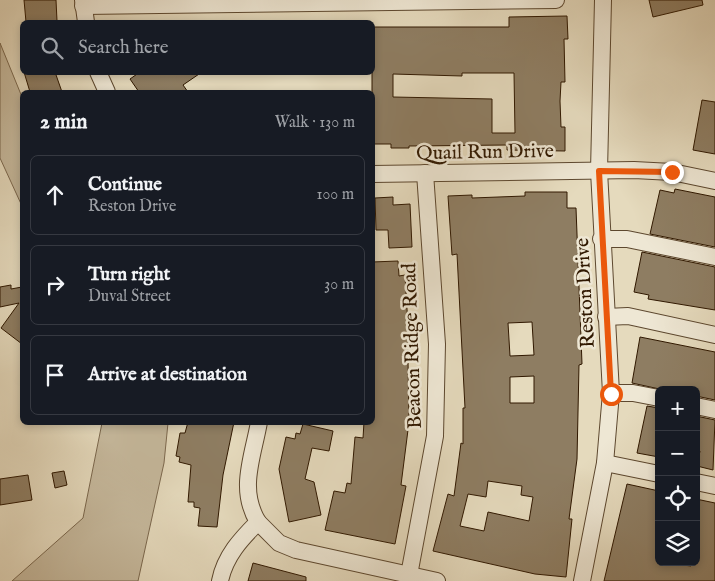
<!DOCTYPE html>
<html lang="en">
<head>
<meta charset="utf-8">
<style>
  body { margin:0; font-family:"IM FELL English",serif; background:#242831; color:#f1f3f6 }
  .controls { position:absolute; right:15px; bottom:15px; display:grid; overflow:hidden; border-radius:8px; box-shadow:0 2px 8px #0003 }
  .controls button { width:45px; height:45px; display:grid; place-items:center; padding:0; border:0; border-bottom:1px solid #363941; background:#171b24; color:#f1f3f6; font:25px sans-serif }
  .stop { position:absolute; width:15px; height:15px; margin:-11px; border:4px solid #ea580c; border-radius:50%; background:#fff }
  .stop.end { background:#ea580c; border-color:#fff; box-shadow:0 1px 5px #0008 }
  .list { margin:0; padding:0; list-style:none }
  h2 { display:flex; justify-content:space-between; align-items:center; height:65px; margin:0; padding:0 20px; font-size:21px }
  h2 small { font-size:16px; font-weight:400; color:#9ea1a6 }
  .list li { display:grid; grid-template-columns:32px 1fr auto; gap:15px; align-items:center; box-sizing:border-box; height:80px; margin:0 10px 10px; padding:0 10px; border:1px solid #363941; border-radius:8px }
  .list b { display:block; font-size:19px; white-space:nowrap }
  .list p { margin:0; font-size:16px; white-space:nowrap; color:#9ea1a6 }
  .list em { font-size:16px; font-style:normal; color:#9ea1a6 }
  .icon { flex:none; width:28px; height:28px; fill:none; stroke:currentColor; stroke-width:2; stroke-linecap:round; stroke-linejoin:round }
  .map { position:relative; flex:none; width:715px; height:581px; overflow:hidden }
  .search { position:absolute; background:#171b24; box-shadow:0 2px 8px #0003; left:20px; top:20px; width:355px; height:55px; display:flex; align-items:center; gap:12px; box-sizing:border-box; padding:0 18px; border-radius:8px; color:#9ea1a6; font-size:19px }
  .panel { position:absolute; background:#171b24; box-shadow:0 2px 8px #0003; left:20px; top:90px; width:355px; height:335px; border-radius:8px }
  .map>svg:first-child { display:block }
</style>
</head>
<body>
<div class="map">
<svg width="715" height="581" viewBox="0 0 715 581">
  <rect width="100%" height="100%" fill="#e5dabd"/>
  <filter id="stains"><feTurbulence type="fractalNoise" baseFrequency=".004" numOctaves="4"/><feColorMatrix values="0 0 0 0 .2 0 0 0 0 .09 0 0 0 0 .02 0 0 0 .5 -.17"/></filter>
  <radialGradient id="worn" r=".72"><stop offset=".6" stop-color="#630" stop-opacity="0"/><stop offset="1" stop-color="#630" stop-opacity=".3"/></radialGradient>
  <g fill="#c6b99d" stroke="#7b684e">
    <polygon points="0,43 22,97 22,206 0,158"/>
    <polygon points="102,423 168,423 164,463 138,581 12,581 83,518"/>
  </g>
  <g fill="#8e7d62" stroke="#301800" fill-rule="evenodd">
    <polygon points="24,0 56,0 57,21 26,22"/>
    <polygon points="649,0 702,0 703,5 653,17"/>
    <path d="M567,16L568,39H564L565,82H561L560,101L561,127H565V151L507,150V145L409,146V148H391V144H372V27H509V17ZM462,73H514L515,133H492V99L393,97V74L462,76Z"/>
    <polygon points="24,72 55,72 62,92 30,92"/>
    <polygon points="140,72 202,72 183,85 188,92 139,92 130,79"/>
    <polygon points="702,100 715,102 715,154 693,150"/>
    <polygon points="675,189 715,197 715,247 650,234 660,190 674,193"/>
    <path d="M525,192H567V208H576L582,364L579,365L577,459L569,519H572L566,577L535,574L433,551L448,494L454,496L461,443L463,444V408H465L457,254L452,255L448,196L472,195V198L525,196ZM532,322L534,355L510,356L508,323ZM534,376V403H510V377ZM488,481L522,486L521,495L533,497L529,521L488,512L484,531L460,526L468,494L486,497Z"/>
    <polygon points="393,197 393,205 410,204 412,247 389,248 388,230 376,230 375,198"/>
    <polygon points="642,252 715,267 715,310 648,299 649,295 634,292"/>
    <polygon points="398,261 399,276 405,275 410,360 408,360 409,422 401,485 406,486 395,544 325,530 334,491 345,493 347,483 351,484 355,437 363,438 364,422 372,422 372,262"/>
    <polygon points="11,285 11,289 22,287 22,344 1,328 19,303 0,307 0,287"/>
    <polygon points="640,337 715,352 715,400 696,396 696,390 664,390 632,383"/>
    <polygon points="647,406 659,408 659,457 637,453"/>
    <polygon points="696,416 715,420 713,470 697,466 700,451 696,450"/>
    <polygon points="188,422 234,422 223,475 217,527 198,526 200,508 194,507 194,502 188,502 191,465 179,462 180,457 176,456 180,433 185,433"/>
    <polygon points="303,424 333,431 329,451 312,448 305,479 314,482 321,515 289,522 279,469 286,437 295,439 296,433 300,434"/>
    <polygon points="64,471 67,485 55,488 52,473"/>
    <polygon points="28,475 32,500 0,505 0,479"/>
    <polygon points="627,484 659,491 659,562 691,566 692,562 696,562 696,499 715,503 715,581 604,581"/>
    <polygon points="253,563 306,577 306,581 248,581"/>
  </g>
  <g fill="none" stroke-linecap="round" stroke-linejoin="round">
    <g stroke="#5d482f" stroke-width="18">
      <g id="minor">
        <polyline points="83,0 86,22"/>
        <polyline points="83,6 556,0"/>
        <polyline points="98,72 107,92"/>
        <polyline points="372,174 634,170 672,172 715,181"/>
        <polyline points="601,239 627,239 715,257"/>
        <polyline points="606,317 628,316 715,335"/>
        <polyline points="611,393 633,393 659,398"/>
        <polyline points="696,406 715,410"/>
        <polyline points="605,463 659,474"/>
        <polyline points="696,482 715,486"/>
        <polyline points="258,522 279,543 296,550 437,581"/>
        <polyline points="409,575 435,436 437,344 425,173"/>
        <path d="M220,581C225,556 241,539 258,522C238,489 253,457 259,422"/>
        <polyline points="582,581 605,463 611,393 599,171 603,0"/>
      </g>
    </g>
    <use href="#minor" stroke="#eee7d4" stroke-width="16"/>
  </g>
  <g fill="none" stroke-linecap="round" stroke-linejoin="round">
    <polyline stroke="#ea580c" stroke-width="6" points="611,394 599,171 672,172"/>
  </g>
  <g text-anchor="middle" stroke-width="5" stroke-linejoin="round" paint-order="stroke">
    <g font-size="20" fill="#301800" stroke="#eee7d4">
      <text transform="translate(485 151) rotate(-1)" y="7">Quail Run Drive</text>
      <text transform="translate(584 293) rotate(-93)" y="7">Reston Drive</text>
      <text transform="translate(411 346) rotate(-92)" y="7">Beacon Ridge Road</text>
    </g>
  </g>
  <rect width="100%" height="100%" filter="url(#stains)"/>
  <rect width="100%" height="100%" fill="url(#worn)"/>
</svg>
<div class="controls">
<button>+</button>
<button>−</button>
<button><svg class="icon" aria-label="locate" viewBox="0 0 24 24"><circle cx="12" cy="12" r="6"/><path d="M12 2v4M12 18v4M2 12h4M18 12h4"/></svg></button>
<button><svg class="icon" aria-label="layers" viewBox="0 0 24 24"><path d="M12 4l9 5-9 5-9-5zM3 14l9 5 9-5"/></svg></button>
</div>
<div class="stop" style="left:611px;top:394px"></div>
<div class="stop end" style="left:672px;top:172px"></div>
<div class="search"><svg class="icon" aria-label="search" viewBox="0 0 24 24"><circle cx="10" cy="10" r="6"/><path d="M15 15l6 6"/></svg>Search here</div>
<section class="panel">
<h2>2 min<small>Walk · 130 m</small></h2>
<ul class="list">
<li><svg class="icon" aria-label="ahead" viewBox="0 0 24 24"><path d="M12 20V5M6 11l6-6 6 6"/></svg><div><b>Continue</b><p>Reston Drive</p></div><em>100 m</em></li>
<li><svg class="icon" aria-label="right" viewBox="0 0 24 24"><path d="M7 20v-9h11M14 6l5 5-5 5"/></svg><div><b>Turn right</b><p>Duval Street</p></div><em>30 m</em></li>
<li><svg class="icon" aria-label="arrive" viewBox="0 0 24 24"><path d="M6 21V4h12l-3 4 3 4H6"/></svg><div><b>Arrive at destination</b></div></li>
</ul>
</section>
</div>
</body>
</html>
